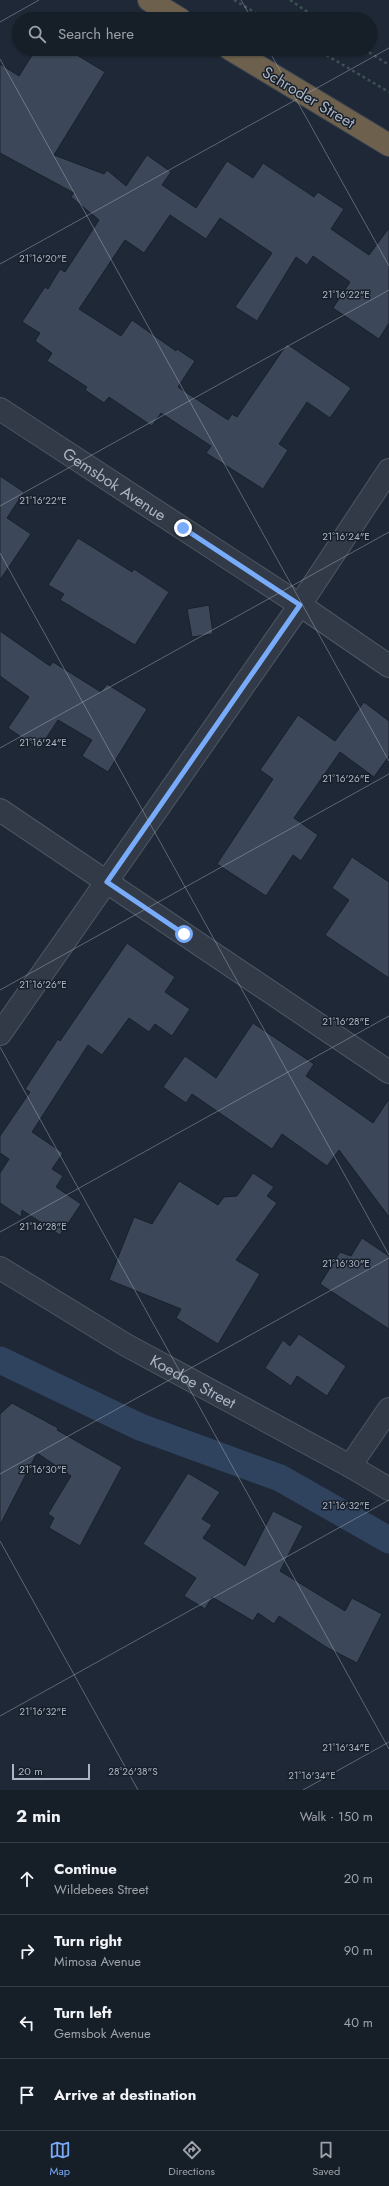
<!DOCTYPE html>
<html lang="en">
<head>
<meta charset="utf-8">
<style>
  body { margin:0; font-family:Jost,sans-serif; background:#232b34; color:#f1f3f6 }
  .scale { position:absolute; left:12px; bottom:10px; width:78px; box-sizing:border-box; padding-left:4px; border:2px solid #abb4c4; border-top:0; font-size:11px; line-height:14px; white-space:nowrap; color:#abb4c4; -webkit-text-stroke:3px #171f2a; paint-order:stroke }
  .stop { position:absolute; width:12px; height:12px; margin:-9px; border:3px solid #79abfb; border-radius:50%; background:#fff }
  .stop.end { background:#79abfb; border-color:#fff; box-shadow:0 1px 4px #0008 }
  .list { margin:0; padding:0; list-style:none }
  h2 { display:flex; justify-content:space-between; align-items:center; height:52px; margin:0; padding:0 16px; font-size:17px }
  h2 small { font-size:13px; font-weight:400; color:#9ea2a8 }
  .list li { display:grid; grid-template-columns:26px 1fr auto; gap:12px; align-items:center; box-sizing:border-box; height:72px; padding:0 16px; border-top:1px solid #353c45 }
  .list b { display:block; font-size:15px; white-space:nowrap }
  .list p { margin:0; font-size:13px; white-space:nowrap; color:#9ea2a8 }
  .list em { font-size:13px; font-style:normal; color:#9ea2a8 }
  .icon { flex:none; width:22px; height:22px; fill:none; stroke:currentColor; stroke-width:2; stroke-linecap:round; stroke-linejoin:round }
  .map { position:relative; flex:none; width:389px; height:1790px; overflow:hidden }
  .search { position:absolute; background:#161e28; box-shadow:0 1px 3px #0004; left:12px; right:12px; top:12px; height:44px; display:flex; align-items:center; gap:10px; box-sizing:border-box; padding:0 14px; border-radius:22px; color:#9ea2a8; font-size:15px }
  .sheet { height:340px; background:#161e28 }
  nav { display:flex; justify-content:space-around; align-items:center; box-sizing:border-box; height:56px; border-top:1px solid #353c45; background:#161e28; font-size:11px; color:#9ea2a8 }
  nav a { display:grid; justify-items:center; gap:2px }
  nav .on { color:#79abfb }
  .map>svg:first-child { display:block }
</style>
</head>
<body>
<div class="map">
<svg width="389" height="1790" viewBox="0 0 389 1790">
  <rect width="100%" height="100%" fill="#1e2836"/>
  <g fill="none" stroke-linecap="round" stroke-linejoin="round">
    <polyline stroke="#30435e" stroke-width="27" points="0,1360 140,1427 280,1478 389,1540"/>
  </g>
  <g fill="#3c4859" stroke="#19212c">
    <polygon points="36,49 67,49 105,72 54,155 104,174 107,170 126,186 147,155 171,172 162,185 196,208 227,161 253,178 263,163 314,197 318,192 344,209 331,229 369,255 389,228 389,323 379,339 333,308 350,282 313,256 307,265 296,257 257,321 235,307 272,253 220,218 206,239 170,215 144,253 125,240 79,309 121,336 132,320 176,351 177,349 195,361 178,387 228,420 232,414 237,417 287,344 351,388 330,418 307,402 279,444 288,450 263,489 206,453 211,446 161,413 152,426 109,397 104,403 85,390 87,387 47,361 52,353 35,341 40,333 22,322 45,287 48,289 60,269 65,272 99,220 71,197 74,193 0,153 0,64 19,76"/>
    <polygon points="0,476 24,492 7,518 31,534 0,580"/>
    <polygon points="78,538 132,572 134,569 169,592 135,645 60,600 64,594 48,585"/>
    <polygon points="209,605 213,634 192,637 187,609"/>
    <polygon points="0,631 50,666 53,662 101,692 107,684 147,709 108,772 82,756 92,740 58,720 39,749 8,728 29,697 0,676"/>
    <polygon points="364,702 389,721 389,756 374,777 340,752 294,818 318,835 301,861 293,855 266,896 217,864 273,779 260,770 298,715 335,741"/>
    <polygon points="352,857 389,882 389,978 325,935 349,900 332,888"/>
    <polygon points="127,943 175,977 165,992 190,1009 172,1036 155,1024 149,1032 129,1018 102,1055 88,1045 32,1132 63,1153 52,1169 63,1176 56,1187 81,1204 60,1235 22,1210 21,1217 0,1203 0,1173 9,1159 0,1153 0,1136 30,1092 25,1089 58,1039 60,1041"/>
    <polygon points="253,1023 314,1064 306,1076 373,1123 389,1099 389,1217 339,1150 327,1166 282,1134 272,1149 192,1094 186,1103 163,1087 185,1056 216,1078"/>
    <polygon points="253,1173 274,1187 267,1196 277,1203 236,1260 260,1274 218,1344 176,1318 181,1309 109,1280 134,1217 152,1224 179,1181 218,1205 224,1197 237,1196"/>
    <polygon points="362,1238 389,1256 389,1329 320,1284 340,1252 351,1256"/>
    <polygon points="299,1334 346,1366 327,1396 297,1376 291,1386 265,1368 283,1340 290,1346"/>
    <polygon points="12,1403 58,1428 57,1430 122,1467 80,1546 49,1528 54,1518 48,1514 71,1476 37,1453 0,1525 0,1414"/>
    <polygon points="188,1473 220,1492 202,1519 212,1525 203,1538 245,1566 273,1511 303,1526 280,1571 345,1611 352,1598 382,1614 357,1663 326,1647 279,1616 274,1624 258,1613 253,1621 212,1597 205,1609 184,1596 196,1578 143,1544"/>
  </g>
  <g fill="none" stroke-linecap="round" stroke-linejoin="round">
    <g stroke="#4f5765" stroke-width="24">
      <g id="minor">
        <path id="s1" d="M0,409L300,605L389,666"/>
        <polyline points="0,810 389,1072"/>
        <polyline points="0,1034 300,605 389,470"/>
        <path id="s2" d="M0,1268L126,1345L350,1466L389,1489"/>
        <polyline points="350,1466 389,1409"/>
      </g>
    </g>
    <g stroke="#3c4450" stroke-width="24">
      <g id="highway">
        <polyline points="149,0 180,19"/>
        <polyline points="230,49 389,145"/>
      </g>
    </g>
    <g stroke="#3d5154" stroke-width="2.5" stroke-dasharray="3 3" stroke-linecap="butt">
      <polyline points="234,0 266,19"/>
      <polyline points="290,0 318,19"/>
      <polyline points="316,49 389,92"/>
      <polyline points="364,49 389,65"/>
    </g>
    <use href="#minor" stroke="#313a46" stroke-width="22"/>
    <use href="#highway" stroke="#6d614e" stroke-width="22"/>
  </g>
  <g fill="none" stroke-linecap="round" stroke-linejoin="round">
    <polyline stroke="#79abfb" stroke-width="5" points="183,528 300,605 107,882 184,934"/>
  </g>
  <path fill="none" stroke="#abb4c4" stroke-width="1" stroke-opacity="0.45" d="M241,0L252,19M0,22L39,0M268,49L389,266M0,59L389,761M0,264L389,48M0,506L389,290M0,553L389,1255M0,748L389,532M0,990L389,774M0,1047L389,1749M0,1232L389,1016M0,1474L389,1258M0,1541L138,1790M0,1716L389,1500M303,1790L389,1742"/>
  <g text-anchor="middle" stroke-width="3" stroke-linejoin="round" paint-order="stroke">
    <g font-size="16" fill="#abb4c4" stroke="#171f2a">
      <text transform="translate(309 97) rotate(31)" y="6">Schroder Street</text>
      <text dy="6" stroke="none"><textPath href="#s1" startOffset="137">Gemsbok Avenue</textPath></text>
      <text dy="6" stroke="none"><textPath href="#s2" startOffset="224">Koedoe Street</textPath></text>
    </g>
  </g>
  <g font-size="10" text-anchor="middle" fill="#abb4c4" stroke="#171f2a" stroke-width="3" stroke-linejoin="round" paint-order="stroke">
    <text x="43" y="262">21°16'20"E</text>
    <text x="346" y="298">21°16'22"E</text>
    <text x="43" y="504">21°16'22"E</text>
    <text x="346" y="540">21°16'24"E</text>
    <text x="43" y="746">21°16'24"E</text>
    <text x="346" y="782">21°16'26"E</text>
    <text x="43" y="988">21°16'26"E</text>
    <text x="346" y="1025">21°16'28"E</text>
    <text x="43" y="1230">21°16'28"E</text>
    <text x="346" y="1267">21°16'30"E</text>
    <text x="43" y="1473">21°16'30"E</text>
    <text x="346" y="1509">21°16'32"E</text>
    <text x="43" y="1715">21°16'32"E</text>
    <text x="346" y="1751">21°16'34"E</text>
    <text x="133" y="1775">28°26'38"S</text>
    <text x="312" y="1779">21°16'34"E</text>
  </g>
</svg>
<div class="scale">20 m</div>
<div class="stop" style="left:184px;top:934px"></div>
<div class="stop end" style="left:183px;top:528px"></div>
<div class="search"><svg class="icon" aria-label="search" viewBox="0 0 24 24"><circle cx="10" cy="10" r="6"/><path d="M15 15l6 6"/></svg>Search here</div>
</div>
<section class="sheet">
<h2>2 min<small>Walk · 150 m</small></h2>
<ul class="list">
<li><svg class="icon" aria-label="ahead" viewBox="0 0 24 24"><path d="M12 20V5M6 11l6-6 6 6"/></svg><div><b>Continue</b><p>Wildebees Street</p></div><em>20 m</em></li>
<li><svg class="icon" aria-label="right" viewBox="0 0 24 24"><path d="M7 20v-9h11M14 6l5 5-5 5"/></svg><div><b>Turn right</b><p>Mimosa Avenue</p></div><em>90 m</em></li>
<li><svg class="icon" aria-label="left" viewBox="0 0 24 24"><path d="M17 20v-9H6M10 6l-5 5 5 5"/></svg><div><b>Turn left</b><p>Gemsbok Avenue</p></div><em>40 m</em></li>
<li><svg class="icon" aria-label="arrive" viewBox="0 0 24 24"><path d="M6 21V4h12l-3 4 3 4H6"/></svg><div><b>Arrive at destination</b></div></li>
</ul>
</section>
<nav>
<a class="on"><svg class="icon" aria-label="map" viewBox="0 0 24 24"><path d="M3 6l6-2 6 2 6-2v14l-6 2-6-2-6 2zM9 4v14M15 6v14"/></svg>Map</a>
<a><svg class="icon" aria-label="directions" viewBox="0 0 24 24"><path d="M12 3l9 9-9 9-9-9zM9 14v-3h6M13 9l2 2-2 2"/></svg>Directions</a>
<a><svg class="icon" aria-label="saved" viewBox="0 0 24 24"><path d="M7 4h10v16l-5-4-5 4z"/></svg>Saved</a>
</nav>
</body>
</html>
